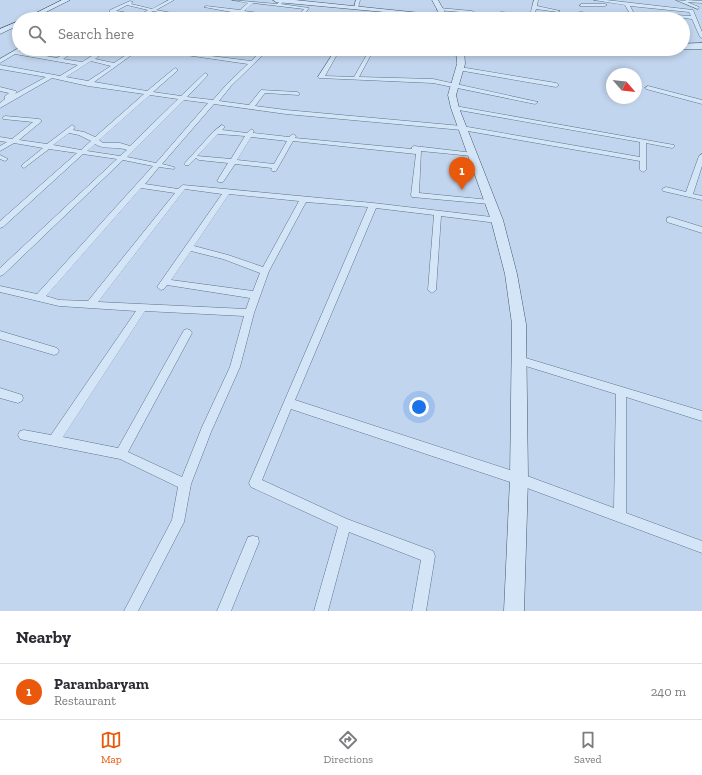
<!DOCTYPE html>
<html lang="en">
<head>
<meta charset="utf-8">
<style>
  body { margin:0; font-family:"Zilla Slab",serif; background:#f2f2f3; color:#2b2b33 }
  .compass { position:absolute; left:606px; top:68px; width:36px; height:36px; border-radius:50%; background:#fff; box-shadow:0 2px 6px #0003; rotate:118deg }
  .you { position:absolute; left:419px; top:407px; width:14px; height:14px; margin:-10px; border:3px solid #fff; border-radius:50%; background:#1a73e8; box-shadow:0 0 0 6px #1a73e833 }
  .badge { display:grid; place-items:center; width:26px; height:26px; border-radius:50%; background:#ea580c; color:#fff; font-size:13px; font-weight:700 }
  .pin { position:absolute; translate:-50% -33px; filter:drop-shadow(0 1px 2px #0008) }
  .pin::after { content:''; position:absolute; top:21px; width:14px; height:12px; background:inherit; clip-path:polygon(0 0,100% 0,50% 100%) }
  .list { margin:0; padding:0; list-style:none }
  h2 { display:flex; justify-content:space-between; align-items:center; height:52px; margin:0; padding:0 16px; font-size:17px }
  h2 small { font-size:13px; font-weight:400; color:#7c7c81 }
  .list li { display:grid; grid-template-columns:26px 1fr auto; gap:12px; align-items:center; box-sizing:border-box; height:56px; padding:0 16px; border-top:1px solid #e1e1e2 }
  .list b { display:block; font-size:15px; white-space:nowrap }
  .list p { margin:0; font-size:13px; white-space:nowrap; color:#7c7c81 }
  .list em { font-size:13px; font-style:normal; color:#7c7c81 }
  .icon { flex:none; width:22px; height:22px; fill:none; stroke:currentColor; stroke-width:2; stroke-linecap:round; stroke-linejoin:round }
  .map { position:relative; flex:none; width:702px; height:611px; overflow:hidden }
  .search { position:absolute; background:#fff; box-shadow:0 2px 6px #0003; left:12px; right:12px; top:12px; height:44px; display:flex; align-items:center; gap:10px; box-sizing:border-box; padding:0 14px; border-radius:22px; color:#7c7c81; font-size:15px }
  .sheet { height:108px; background:#fff }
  nav { display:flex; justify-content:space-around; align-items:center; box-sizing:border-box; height:56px; border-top:1px solid #e1e1e2; background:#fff; font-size:11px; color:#7c7c81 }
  nav a { display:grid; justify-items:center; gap:2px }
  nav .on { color:#ea580c }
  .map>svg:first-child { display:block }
</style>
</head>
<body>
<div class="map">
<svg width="702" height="611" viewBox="0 0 702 611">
  <rect width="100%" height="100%" fill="#c2d5ee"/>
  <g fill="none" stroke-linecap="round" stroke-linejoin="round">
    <g stroke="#597687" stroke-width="1">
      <g id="street">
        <polygon points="169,0 174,0 156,10 204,19 193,19 153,11 138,19 133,19 148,10 127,5 116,11 124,12 124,14 113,19 107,19 118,13 110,12 110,10 130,1 133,2 131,4 152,9"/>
        <path d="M232,0L277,4L281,0H283L284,1L281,4L309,8L301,19H286L241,13L235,19H230L237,13L204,7L206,6L240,10L248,3ZM253,3L304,9L297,18L244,11Z"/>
        <polygon points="356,0 360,0 358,8 356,9 354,8"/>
        <polygon points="534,0 538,0 537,6 560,11 558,12 536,9 534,16 552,19 530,19 499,13 501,12 530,15"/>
        <polygon points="594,0 606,0 693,10 702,32 702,38 700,37 692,19 658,15 660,14 691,16 689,12 630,6 637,19 633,19 625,5"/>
        <polygon points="676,0 685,1 686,0 702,1 702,3 687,2 699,7 698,9"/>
        <polygon points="581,4 605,4 607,5 605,6 580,6"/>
        <polygon points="439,8 472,11 474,12 472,13 437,10"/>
        <polygon points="388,10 392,11 387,19 383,19"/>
        <polygon points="580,12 610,15 612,16 610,17 578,14"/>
        <polygon points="702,43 702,45 683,46 683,44"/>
        <path d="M19,48V49H21L19,51L57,58L72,49H78L63,59L82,62L103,49H108L95,59L114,63L135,49H140L94,82L147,91L175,68L177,69V71L153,92L181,96L205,73L207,74V76L187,97L213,100L227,84L248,64L179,54L170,52L171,49H175V50L179,52L251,61L264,49H269L231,86L219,101L249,105L261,90L297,92L299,93V95L265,93L255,106L286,110L462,126L640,157V142L453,109L452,108L455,106L674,145V147L672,148L646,143V170L643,172L640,170V161L462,130L286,114L214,104L162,164L174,167V169L159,167L145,184L178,189L183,185L373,203L500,218V222L497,223L441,216L436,290L432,293L428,290L434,215L376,208L295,400L519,473L614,508L616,394L516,363L514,360L516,357L519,356L702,411V421L626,397V513L702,541V553L519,485L291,409L262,480L347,519L433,551L435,556L426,611H412L421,560L349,532L328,611H314L338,527L251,487L249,483L368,207L306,202L269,271L254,313L240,367L211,432L191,484L184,522L138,611H124L172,520L178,487L120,459L24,440L20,439L18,435L20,431L24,430L51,435L136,311L59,306L0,292V286L37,294L153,166L123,160L3,275L0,276V268L117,159L83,154L3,227L0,228V221L77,153L49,149L24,168L22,167V165L43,148L14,143L0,151V146L7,142L0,141V137L12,139L33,122L3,119L2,118L5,116L39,119L42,121L19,140L47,144L72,125L75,127L73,130L84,132L95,137L144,94L88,86L52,78L0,108V103L5,99V96L9,93L0,91V87L16,91L17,92L15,94L46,77L0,69V65L60,76L78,65L15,54L0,63V59ZM91,61L111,66L88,81L66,77ZM150,95L178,99L130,146L120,143H103L99,140ZM184,100L208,103L156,163L127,157ZM69,133L79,135L91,141L81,150L53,145ZM95,144C103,150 117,146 127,150L120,156L87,151ZM141,188L175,193L88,301L59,300L46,296ZM185,189L222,194L157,287L161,290L164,289L167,285L250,298L246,309L98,302ZM229,194L299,201L263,267L228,255L194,246ZM191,251L223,259L260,273L253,291L171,280ZM145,311L244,316L230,367L202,427L182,477L128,452L192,333L190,330L187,329L184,330L118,448L63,437Z"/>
        <polygon points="286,49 291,49 284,55 280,55 280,53"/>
        <polygon points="336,49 340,49 325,76 354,77 370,49 374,49 359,77 433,79 538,102 535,104 433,83 319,78 318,77"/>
        <polygon points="428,49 445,49 463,52 461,53 430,50"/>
        <polygon points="460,67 556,83 559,85 556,87 458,70 458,68"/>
        <polygon points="648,86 702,100 702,104 646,89 645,88"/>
        <path d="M222,125L225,127L222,130L247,133L251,129L254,131L253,133L289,137L293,134L296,136L295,138L412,149V147L414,146L474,153L475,154L472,156L421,151L419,193L490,200L494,202L490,204L412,197L411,195L416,154L293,141L276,171H272L271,170L272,168L235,164L223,182H219L217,181L228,163L199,160L196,158L189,165H185L184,164L213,132ZM218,134L245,136L231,159L197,156ZM251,137L287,141L274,164L237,160Z"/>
        <polygon points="702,154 702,166 693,194 702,196 702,200 663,191 662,189 666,187 686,192 699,156"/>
        <polygon points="0,155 8,159 5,161 0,159"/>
        <polygon points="670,217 702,227 702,233 667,222 667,218"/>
        <polygon points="0,331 54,347 57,348 59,351 57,354 54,355 0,339"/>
        <polygon points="0,388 22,395 23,398 22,401 18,403 0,398"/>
        <polygon points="253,536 258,537 259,542 231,611 217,611 248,537"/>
      </g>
    </g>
    <g stroke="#3d5969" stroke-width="1">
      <g id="secondary">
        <polygon points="62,0 70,0 32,19 24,19"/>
        <polygon points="273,0 295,0 440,15 432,0 438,0 447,16 461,19 443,19 395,13 276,2"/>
        <polygon points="19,21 19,25 0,34 0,29"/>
        <rect x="683" y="45" width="19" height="4"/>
        <polygon points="456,49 464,49 465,64 456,95 459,108 503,220 517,274 526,324 528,479 524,611 504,611 510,479 512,324 505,274 491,220 451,108 448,95 457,64"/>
      </g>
    </g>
    <use href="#street" fill="#d5e5f8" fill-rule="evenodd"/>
    <use href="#secondary" fill="#d5e5f8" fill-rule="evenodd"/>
  </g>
</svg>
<svg class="compass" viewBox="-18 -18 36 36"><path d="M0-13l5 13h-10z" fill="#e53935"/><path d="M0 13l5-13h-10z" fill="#7c7c81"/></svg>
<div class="you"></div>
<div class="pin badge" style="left:462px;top:190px">1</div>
<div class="search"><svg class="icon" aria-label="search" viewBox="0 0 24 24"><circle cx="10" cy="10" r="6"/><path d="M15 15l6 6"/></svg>Search here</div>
</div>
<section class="sheet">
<h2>Nearby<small></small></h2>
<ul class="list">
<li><span class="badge">1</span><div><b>Parambaryam</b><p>Restaurant</p></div><em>240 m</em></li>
</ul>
</section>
<nav>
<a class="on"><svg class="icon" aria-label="map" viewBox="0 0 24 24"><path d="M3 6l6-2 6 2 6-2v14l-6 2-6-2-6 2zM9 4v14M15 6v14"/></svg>Map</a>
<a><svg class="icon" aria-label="directions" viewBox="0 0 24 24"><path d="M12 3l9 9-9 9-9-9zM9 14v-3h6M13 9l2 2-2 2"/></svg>Directions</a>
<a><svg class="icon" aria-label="saved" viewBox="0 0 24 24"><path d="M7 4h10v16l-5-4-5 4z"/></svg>Saved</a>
</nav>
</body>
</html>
